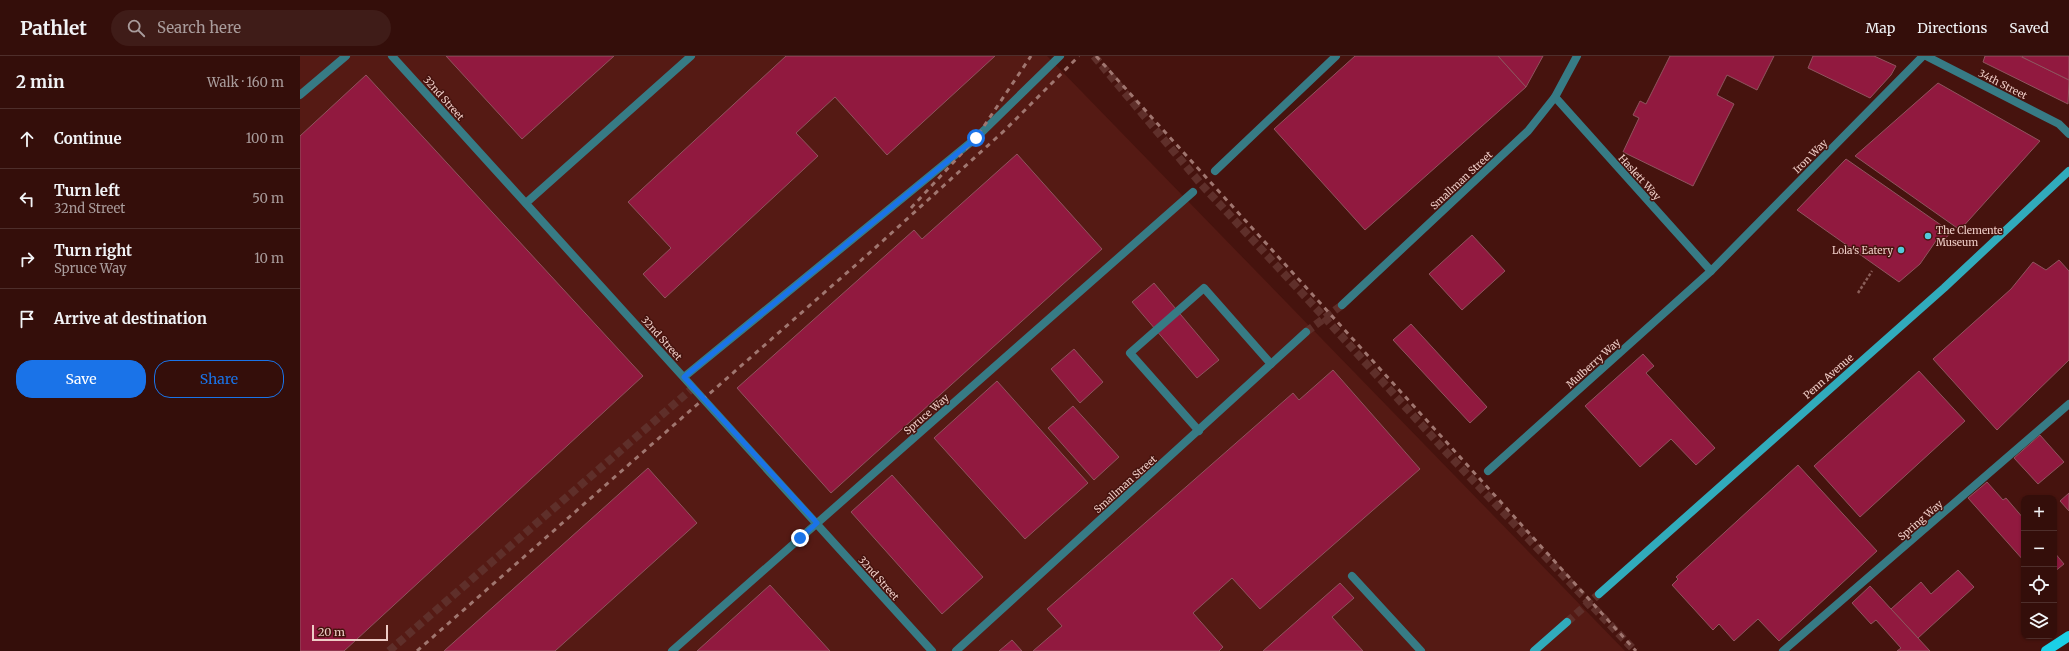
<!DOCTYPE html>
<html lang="en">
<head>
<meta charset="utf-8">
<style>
  body { margin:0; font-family:Merriweather,serif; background:#3f1c18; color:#f1f3f6 }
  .controls { position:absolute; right:12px; bottom:12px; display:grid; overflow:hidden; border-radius:8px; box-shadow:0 1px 3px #0004 }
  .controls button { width:36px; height:36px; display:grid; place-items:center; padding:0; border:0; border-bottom:1px solid #4e2e2b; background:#340e0a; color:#f1f3f6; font:20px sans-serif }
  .scale { position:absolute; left:12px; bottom:10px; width:76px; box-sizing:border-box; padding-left:4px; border:2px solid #eeccc6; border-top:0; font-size:11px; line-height:14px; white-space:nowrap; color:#eeccc6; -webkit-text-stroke:3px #46130e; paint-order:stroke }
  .stop { position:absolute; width:12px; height:12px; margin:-9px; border:3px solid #1a73e8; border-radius:50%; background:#fff }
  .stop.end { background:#1a73e8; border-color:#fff; box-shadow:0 1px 4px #0008 }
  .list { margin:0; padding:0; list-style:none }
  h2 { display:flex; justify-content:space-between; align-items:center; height:52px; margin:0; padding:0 16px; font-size:17px }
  h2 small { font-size:13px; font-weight:400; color:#a99c9c }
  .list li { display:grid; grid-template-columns:26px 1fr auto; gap:12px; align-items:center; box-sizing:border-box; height:60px; padding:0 16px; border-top:1px solid #4e2e2b }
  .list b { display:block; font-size:15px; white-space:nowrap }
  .list p { margin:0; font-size:13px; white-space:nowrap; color:#a99c9c }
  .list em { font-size:13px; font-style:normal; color:#a99c9c }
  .actions { display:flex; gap:8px; padding:12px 16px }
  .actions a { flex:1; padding:9px 0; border:1px solid #1a73e8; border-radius:16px; text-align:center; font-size:14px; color:#1a73e8 }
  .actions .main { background:#1a73e8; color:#fff }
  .icon { flex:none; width:22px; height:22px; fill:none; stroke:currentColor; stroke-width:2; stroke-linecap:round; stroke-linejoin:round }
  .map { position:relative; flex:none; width:1769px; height:595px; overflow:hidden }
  header { display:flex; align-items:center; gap:24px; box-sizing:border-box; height:56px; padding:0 20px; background:#340e0a; border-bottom:1px solid #4e2e2b }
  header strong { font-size:19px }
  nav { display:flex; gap:22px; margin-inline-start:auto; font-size:14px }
  .search { width:280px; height:36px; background:#3f1c18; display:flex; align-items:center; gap:10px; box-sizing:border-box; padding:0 14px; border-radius:22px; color:#a99c9c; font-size:15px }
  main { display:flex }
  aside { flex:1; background:#340e0a }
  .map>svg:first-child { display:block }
</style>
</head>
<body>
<header>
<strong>Pathlet</strong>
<div class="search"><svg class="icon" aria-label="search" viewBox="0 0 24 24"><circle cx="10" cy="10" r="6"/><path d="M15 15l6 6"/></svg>Search here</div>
<nav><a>Map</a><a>Directions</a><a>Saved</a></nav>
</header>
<main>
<aside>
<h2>2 min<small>Walk · 160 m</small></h2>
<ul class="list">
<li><svg class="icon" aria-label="ahead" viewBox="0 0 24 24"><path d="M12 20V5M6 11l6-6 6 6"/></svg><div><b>Continue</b></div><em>100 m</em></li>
<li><svg class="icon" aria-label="left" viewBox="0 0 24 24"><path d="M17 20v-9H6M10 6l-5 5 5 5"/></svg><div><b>Turn left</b><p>32nd Street</p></div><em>50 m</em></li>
<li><svg class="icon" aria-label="right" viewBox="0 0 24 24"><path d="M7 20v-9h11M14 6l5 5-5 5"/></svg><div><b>Turn right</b><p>Spruce Way</p></div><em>10 m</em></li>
<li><svg class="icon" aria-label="arrive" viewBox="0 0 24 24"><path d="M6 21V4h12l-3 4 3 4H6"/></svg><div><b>Arrive at destination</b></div></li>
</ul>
<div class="actions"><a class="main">Save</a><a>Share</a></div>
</aside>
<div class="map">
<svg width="1769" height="595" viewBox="0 0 1769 595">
  <rect width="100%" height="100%" fill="#46130e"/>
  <polygon fill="#551a14" points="0,0 747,0 1325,595 0,595"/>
  <g fill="#91193f" stroke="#8f545e">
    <polygon points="146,0 314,0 222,83"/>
    <polygon points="486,0 695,0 587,99 535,41 496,77 518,100 365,242 343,218 371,192 328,146"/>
    <polygon points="1055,0 1198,0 1226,31 1065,174 974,73"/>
    <polygon points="1198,0 1243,0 1226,31"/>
    <polygon points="1370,0 1474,0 1457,34 1427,19 1417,39 1434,48 1393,130 1323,96 1339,62 1333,59 1340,45 1346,48"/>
    <polygon points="1513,0 1574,0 1596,10 1591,19 1570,42 1508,12"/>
    <polygon points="1685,0 1720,0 1769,24 1768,48 1683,6"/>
    <polygon points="1723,0 1769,0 1769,24 1722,1"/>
    <polygon points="66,19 343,320 44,595 0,595 0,80"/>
    <polygon points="1638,27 1740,85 1660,174 1555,100"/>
    <polygon points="717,98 802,193 531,437 437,332 614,174 622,183"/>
    <polygon points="1546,103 1651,176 1645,183 1638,182 1620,208 1599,226 1497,154"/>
    <polygon points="1172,179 1205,215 1162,254 1129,218"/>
    <polygon points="1759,204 1769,215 1769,304 1697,374 1633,303 1711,233 1733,206 1746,214"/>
    <polygon points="854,227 919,304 897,322 832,246"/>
    <polygon points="1111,268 1187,351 1170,367 1093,284"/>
    <polygon points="774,293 803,326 780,347 751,313"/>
    <polygon points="1343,298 1354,310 1346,317 1415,392 1396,409 1371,383 1340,411 1285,350"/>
    <polygon points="1033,314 1120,413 960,553 932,522 893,557 923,591 919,595 733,595 762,570 747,553 993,337 999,344"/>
    <polygon points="1619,315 1665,365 1560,461 1514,410"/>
    <polygon points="697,325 788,427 725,483 634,382"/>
    <polygon points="773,350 819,401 794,424 748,372"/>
    <polygon points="1740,379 1764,406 1738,428 1714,402"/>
    <polygon points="1498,409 1577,495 1479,585 1458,563 1434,585 1419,568 1413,574 1372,529 1378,523 1376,521"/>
    <polygon points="348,412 397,467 255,595 144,595"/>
    <polygon points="592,419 683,521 642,558 551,456"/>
    <polygon points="1687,426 1703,444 1706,442 1724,463 1724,505 1668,442"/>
    <polygon points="1769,437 1769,455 1760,445"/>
    <polygon points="1754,496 1764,508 1754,516"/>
    <polygon points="1658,514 1674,531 1618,582 1591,553 1621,526 1631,538"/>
    <polygon points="1040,527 1054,542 1032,561 1063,595 963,595"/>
    <polygon points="470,529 530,595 397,595"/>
    <polygon points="1570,530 1591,553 1630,595 1597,595 1601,592 1576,564 1571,568 1552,547"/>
    <polygon points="712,584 722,595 699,595"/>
  </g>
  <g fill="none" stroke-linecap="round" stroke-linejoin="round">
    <g stroke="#5f2f2a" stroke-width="8" stroke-dasharray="8 4" stroke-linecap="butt">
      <polyline points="794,0 901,128 1025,262 1148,398 1335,595"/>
      <polyline points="89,595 394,331"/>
    </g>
    <polyline stroke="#5f2f2a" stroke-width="8" stroke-dasharray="8 4" stroke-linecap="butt" points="1006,276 1042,249"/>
    <polyline stroke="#5f2f2a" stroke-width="8" stroke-dasharray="8 4" stroke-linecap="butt" points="1267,566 1299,538"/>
    <polyline stroke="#8a5e59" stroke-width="2.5" stroke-dasharray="3 2" stroke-linecap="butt" points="1558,237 1572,215"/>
    <g stroke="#377b85" stroke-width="8">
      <polyline points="0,39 46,0"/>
      <polyline points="915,115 1036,0"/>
      <polyline points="226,147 391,0"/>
      <polyline points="384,321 676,82 760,0"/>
      <polyline points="899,375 830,297 904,232 971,308"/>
      <polyline points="1188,415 1411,215"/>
      <polyline points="1052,520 1121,595"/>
      <polyline points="372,595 893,136"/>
      <polyline points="1483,595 1769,348"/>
    </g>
    <g stroke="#377b85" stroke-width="8">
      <polyline points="92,0 632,595"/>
      <polyline points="1626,0 1759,68 1769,78"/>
      <polyline points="1255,41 1411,215 1623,0"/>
    </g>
    <g stroke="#377b85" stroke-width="8">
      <polyline points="1042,249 1228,75 1255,41 1277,0"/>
      <polyline points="656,595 1006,276"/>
    </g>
    <g stroke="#31abbc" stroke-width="8">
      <polyline points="1299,538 1644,232 1769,115"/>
      <polyline points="1234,595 1267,566"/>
    </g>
    <polyline stroke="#1bd0e6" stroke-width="10" points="1746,595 1769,580"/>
    <g stroke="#a07670" stroke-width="3" stroke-dasharray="5 5" stroke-linecap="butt">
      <polyline points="796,0 1336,595"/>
      <polyline points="611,152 676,82 731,0"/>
      <polyline points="117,595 575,192 705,74 779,0"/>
    </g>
  </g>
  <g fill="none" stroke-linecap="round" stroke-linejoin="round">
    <polyline stroke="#1a73e8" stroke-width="5" points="500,482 517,467 384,321 676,82"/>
  </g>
  <g fill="#53cadc" stroke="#46130e" stroke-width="1.5">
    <circle cx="1628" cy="180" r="4"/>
    <circle cx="1601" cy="194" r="4"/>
  </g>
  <g text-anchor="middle" stroke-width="3" stroke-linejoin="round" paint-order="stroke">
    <g font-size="10" fill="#eeccc6" stroke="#46130e">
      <text transform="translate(1703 28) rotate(27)" y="4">34th Street</text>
      <text transform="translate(144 42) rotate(48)" y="4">32nd Street</text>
      <text transform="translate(1510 100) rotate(-45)" y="4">Iron Way</text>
      <text transform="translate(1340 121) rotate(48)" y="4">Haslett Way</text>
      <text transform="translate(1161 124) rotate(-43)" y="4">Smallman Street</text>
      <text transform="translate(362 282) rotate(48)" y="4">32nd Street</text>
      <text transform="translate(1293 307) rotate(-42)" y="4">Mulberry Way</text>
      <text transform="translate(1528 320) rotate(-41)" y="4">Penn Avenue</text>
      <text transform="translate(626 358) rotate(-41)" y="4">Spruce Way</text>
      <text transform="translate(825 428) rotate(-42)" y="4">Smallman Street</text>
      <text transform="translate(1620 464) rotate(-41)" y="4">Spring Way</text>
      <text transform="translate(579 522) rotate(48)" y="4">32nd Street</text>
    </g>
    <g font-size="10" fill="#eeccc6" stroke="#46130e" text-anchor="start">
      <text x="1636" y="178">The Clemente<tspan x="1636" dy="12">Museum</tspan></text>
      <text x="1593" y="198" text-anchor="end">Lola's Eatery</text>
    </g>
  </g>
</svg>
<div class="controls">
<button>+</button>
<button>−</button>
<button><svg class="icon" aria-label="locate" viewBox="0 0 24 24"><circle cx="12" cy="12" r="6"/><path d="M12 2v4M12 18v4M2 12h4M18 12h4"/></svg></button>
<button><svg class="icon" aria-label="layers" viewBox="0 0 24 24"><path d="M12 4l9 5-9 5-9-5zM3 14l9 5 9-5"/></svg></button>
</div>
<div class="scale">20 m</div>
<div class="stop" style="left:676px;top:82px"></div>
<div class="stop end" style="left:500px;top:482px"></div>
</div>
</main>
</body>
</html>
